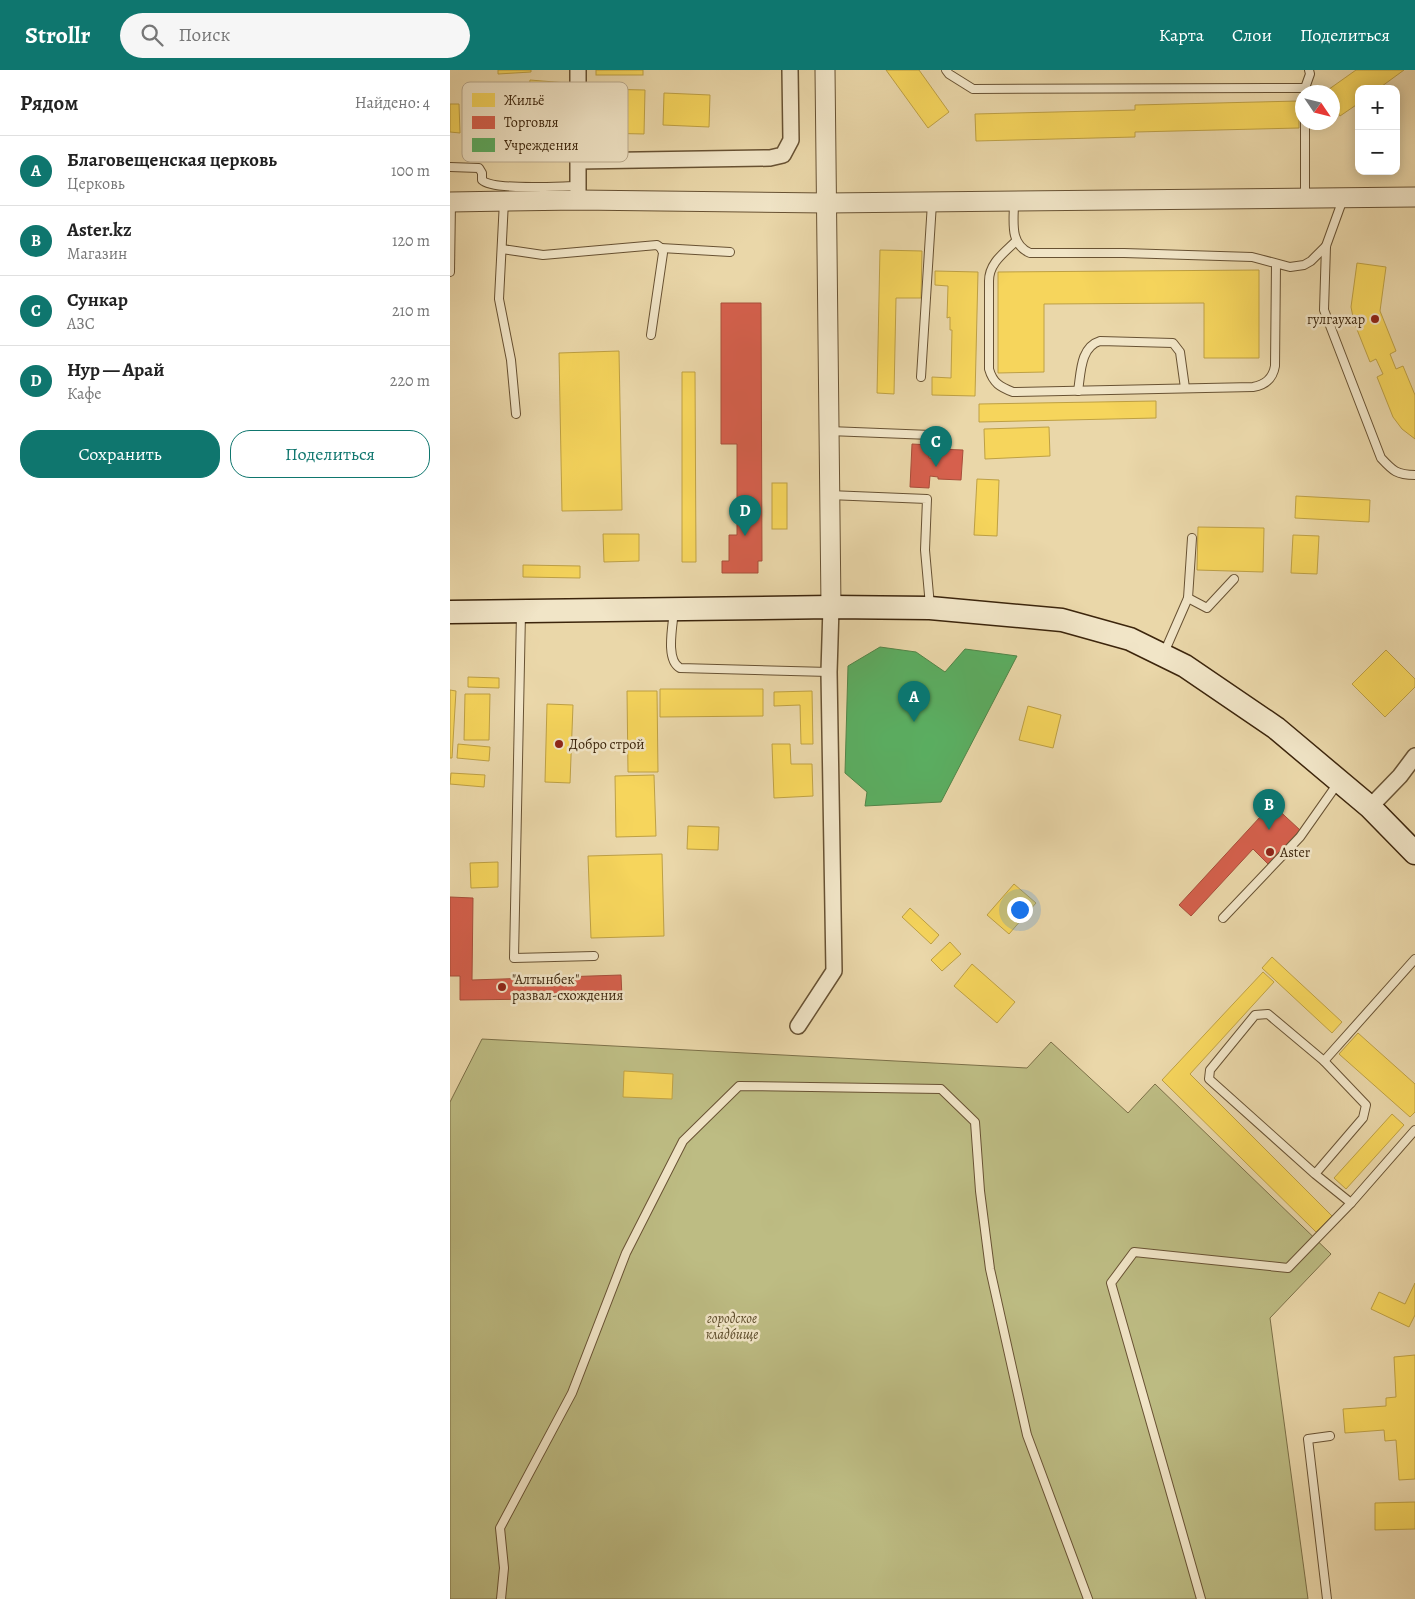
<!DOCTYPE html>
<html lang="ru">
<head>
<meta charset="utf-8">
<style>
  body { margin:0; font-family:Alegreya,serif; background:#f6f6f6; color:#222 }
  .controls { position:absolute; right:15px; top:15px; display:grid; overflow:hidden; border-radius:10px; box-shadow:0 2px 12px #0003 }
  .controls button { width:45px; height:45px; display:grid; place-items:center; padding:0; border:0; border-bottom:1px solid #e0e0e0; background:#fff; color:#222; font:25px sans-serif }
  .compass { position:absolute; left:845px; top:15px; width:45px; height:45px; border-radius:50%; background:#fff; box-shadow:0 2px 12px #0003; rotate:125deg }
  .you { position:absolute; left:569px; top:839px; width:18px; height:18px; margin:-12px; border:4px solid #fff; border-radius:50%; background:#1a73e8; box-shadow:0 0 0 8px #1a73e833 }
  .badge { display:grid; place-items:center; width:32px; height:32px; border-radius:50%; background:#0f766e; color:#fff; font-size:16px; font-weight:700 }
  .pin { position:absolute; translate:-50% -41px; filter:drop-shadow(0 1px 2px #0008) }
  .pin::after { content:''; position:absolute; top:26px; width:18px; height:15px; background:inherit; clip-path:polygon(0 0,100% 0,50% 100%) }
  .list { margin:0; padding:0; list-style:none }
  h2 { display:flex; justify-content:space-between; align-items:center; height:65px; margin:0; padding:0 20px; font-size:21px }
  h2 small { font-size:16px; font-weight:400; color:#767676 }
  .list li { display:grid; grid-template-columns:32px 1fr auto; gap:15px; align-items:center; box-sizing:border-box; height:70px; padding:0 20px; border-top:1px solid #e0e0e0 }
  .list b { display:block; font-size:19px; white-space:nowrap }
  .list p { margin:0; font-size:16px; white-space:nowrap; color:#767676 }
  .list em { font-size:16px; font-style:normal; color:#767676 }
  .actions { display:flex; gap:10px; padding:15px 20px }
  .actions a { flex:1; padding:11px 0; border:1px solid #0f766e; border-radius:20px; text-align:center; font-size:18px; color:#0f766e }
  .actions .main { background:#0f766e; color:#fff }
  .icon { flex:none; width:28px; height:28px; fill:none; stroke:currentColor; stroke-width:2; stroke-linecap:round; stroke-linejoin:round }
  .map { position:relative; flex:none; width:965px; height:1529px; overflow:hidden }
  header { display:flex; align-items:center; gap:30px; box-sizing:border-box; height:70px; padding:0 25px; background:#0f766e; color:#fff }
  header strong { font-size:24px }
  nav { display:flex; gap:28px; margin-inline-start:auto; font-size:18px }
  .search { width:350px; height:45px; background:#f6f6f6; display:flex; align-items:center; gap:12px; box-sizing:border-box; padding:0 18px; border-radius:28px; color:#767676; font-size:19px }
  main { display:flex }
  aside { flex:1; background:#fff }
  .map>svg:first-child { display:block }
</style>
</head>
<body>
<header>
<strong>Strollr</strong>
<div class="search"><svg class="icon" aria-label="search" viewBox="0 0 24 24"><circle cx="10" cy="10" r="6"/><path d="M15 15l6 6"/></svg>Поиск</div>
<nav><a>Карта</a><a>Слои</a><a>Поделиться</a></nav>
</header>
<main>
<aside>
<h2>Рядом<small>Найдено: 4</small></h2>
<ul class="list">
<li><span class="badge">A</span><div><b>Благовещенская церковь</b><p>Церковь</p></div><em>100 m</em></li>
<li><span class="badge">B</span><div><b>Aster.kz</b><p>Магазин</p></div><em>120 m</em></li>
<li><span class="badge">C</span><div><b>Сункар</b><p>АЗС</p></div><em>210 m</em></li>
<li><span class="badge">D</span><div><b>Нур — Арай</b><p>Кафе</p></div><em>220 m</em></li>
</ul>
<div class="actions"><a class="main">Сохранить</a><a>Поделиться</a></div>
</aside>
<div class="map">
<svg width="965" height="1529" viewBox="0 0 965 1529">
  <rect width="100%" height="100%" fill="#ead7a9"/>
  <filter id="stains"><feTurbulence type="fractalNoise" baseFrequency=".004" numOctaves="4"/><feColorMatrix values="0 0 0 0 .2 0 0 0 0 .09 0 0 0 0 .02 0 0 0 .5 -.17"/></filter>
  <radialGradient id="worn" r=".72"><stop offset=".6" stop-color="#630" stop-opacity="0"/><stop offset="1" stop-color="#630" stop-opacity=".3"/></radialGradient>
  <polygon fill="#bdbc83" stroke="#7c7048" points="32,969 577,998 601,972 678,1043 705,1014 881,1184 820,1248 858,1529 0,1529 0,1032"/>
  <g fill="#f6d55c" stroke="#bea044">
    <polygon points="48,0 81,0 81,2 48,4"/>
    <rect x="146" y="0" width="47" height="5"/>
    <polygon points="436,0 469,0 499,42 478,58"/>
    <polygon points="906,0 954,0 928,19 909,19 909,33 890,46 882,35 882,22 875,22"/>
    <polygon points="80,10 117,13 117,19 79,20"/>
    <polygon points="150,19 195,20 194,64 149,63"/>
    <polygon points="214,23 260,25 259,57 213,55"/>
    <polygon points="849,31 849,58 685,62 685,67 526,71 525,44 685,40 685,35"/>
    <polygon points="0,34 9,34 10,63 0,62"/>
    <polygon points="430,180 472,181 471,228 446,228 444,324 427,323"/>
    <polygon points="907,193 936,197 930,241 946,281 940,284 946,299 953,296 965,325 965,369 952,359 943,347 927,307 933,304 926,289 920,292 904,252 901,237"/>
    <polygon points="809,200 809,288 754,288 754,233 594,234 594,302 548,303 548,202"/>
    <polygon points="485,201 528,202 525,326 482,325 482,307 501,308 502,260 500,260 500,247 497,248 498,216 485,215"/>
    <polygon points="169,281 172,440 112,441 109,283"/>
    <polygon points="232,302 245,302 246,492 232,492"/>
    <polygon points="706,331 706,348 529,352 529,334"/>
    <polygon points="599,357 600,386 535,389 534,359"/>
    <polygon points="527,409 549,410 547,466 524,465"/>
    <rect x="322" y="413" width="15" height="46"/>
    <polygon points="846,426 920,430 919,452 845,448"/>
    <polygon points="748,457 814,458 813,502 747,500"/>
    <polygon points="153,464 189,464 189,491 154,492"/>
    <polygon points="843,465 869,466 867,504 841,503"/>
    <polygon points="73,495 130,496 130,508 73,507"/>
    <polygon points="936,580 965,609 965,617 935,647 902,614"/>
    <polygon points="18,607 49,608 49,618 18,617"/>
    <polygon points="210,619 313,619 313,646 210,647"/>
    <polygon points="0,620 6,621 2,688 0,688"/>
    <polygon points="177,621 207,621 208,702 178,702"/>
    <polygon points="362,621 363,674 351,674 350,635 324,636 324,622"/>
    <polygon points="15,624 40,624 39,670 14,670"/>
    <polygon points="438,630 467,653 448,678 419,655"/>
    <polygon points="97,634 123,635 120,713 95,712"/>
    <polygon points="578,636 611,645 603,678 569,670"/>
    <polygon points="8,674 40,677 39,691 7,688"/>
    <polygon points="322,674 340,674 341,694 362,694 363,726 324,728"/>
    <polygon points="1,703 35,705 34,717 0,714"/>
    <polygon points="204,705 206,766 166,767 165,706"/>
    <polygon points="238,756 269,757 268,780 237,779"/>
    <polygon points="212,784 214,866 141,868 138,786"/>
    <polygon points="48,792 48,817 21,818 20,793"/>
    <polygon points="564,814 586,833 559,864 537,845"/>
    <polygon points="460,838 489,865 481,874 452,847"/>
    <polygon points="500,872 511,884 492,901 481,890"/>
    <polygon points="822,887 892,952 882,963 812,898"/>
    <polygon points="522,894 565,932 547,953 504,916"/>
    <polygon points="813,902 824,912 740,1004 882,1146 866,1162 712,1010"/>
    <polygon points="908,963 965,1014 965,1042 960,1047 889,984"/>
    <polygon points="174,1001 223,1004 222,1029 173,1027"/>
    <polygon points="942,1044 954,1055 896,1119 884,1108"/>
    <polygon points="965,1213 965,1245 959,1257 921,1239 929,1222 955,1234"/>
    <polygon points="965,1285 965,1409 949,1410 946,1370 935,1371 934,1360 895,1363 893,1339 936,1336 936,1328 946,1327 944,1287"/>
    <polygon points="965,1432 965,1459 925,1460 925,1433"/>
  </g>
  <g fill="#d6604d" stroke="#a84e3a">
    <polygon points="271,233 311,233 312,491 308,491 308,503 272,503 272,491 279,491 279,465 287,465 287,374 271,374"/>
    <polygon points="462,374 479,375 479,388 487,388 487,379 513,380 511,410 488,409 488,407 480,406 479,418 460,417"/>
    <polygon points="822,734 850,760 818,794 803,779 741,846 729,835"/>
    <polygon points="0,827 23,828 22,910 171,905 172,928 10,930 10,906 0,906"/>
  </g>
  <polygon fill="#5aae61" stroke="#518548" points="430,577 466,582 495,602 515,579 567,586 491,732 415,736 417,722 395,703 398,596"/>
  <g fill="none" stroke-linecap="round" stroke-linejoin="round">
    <g stroke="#685233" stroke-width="10">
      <g id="service">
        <polyline points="496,0 499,4 523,19 855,18 855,22"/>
        <polyline points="855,18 860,4 859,0"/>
        <path d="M0,97L29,98L32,103V110C43,121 110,116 128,116"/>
        <polyline points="855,127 855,52"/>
        <path d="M893,129L876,176L874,240L931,388C943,401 947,405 965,405"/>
        <polyline points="54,131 49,229 61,290 66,344"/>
        <path d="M564,132C564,151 559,174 580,183H674L802,187L840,197L854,195L861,191L876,176"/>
        <path d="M566,171C554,183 539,193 539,211V299C543,313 550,317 563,322L803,317C815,315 823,308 825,296L826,194"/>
        <polyline points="211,178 280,182"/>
        <polyline points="52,179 93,185 207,175 211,178 213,183 201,265"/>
        <polyline points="0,202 1,132"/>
        <polyline points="471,307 482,133"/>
        <path d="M628,321C631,303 630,277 650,271L723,273L730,282L735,318"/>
        <polyline points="379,361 481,365"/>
        <polyline points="379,425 477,429 475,480 480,536"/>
        <polyline points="738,528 757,538 784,509"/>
        <path d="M224,540C223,555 215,590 230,598L379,602"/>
        <polyline points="71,543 64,888 144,886"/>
        <polyline points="714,583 738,528 742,468"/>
        <polyline points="773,848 850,767 888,713"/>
        <polyline points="874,991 965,889"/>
        <polyline points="865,1104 913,1048 916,1035 874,991 818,944 805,945 760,1000 759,1009 865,1104 901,1133 965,1060"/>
        <polyline points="51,1529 54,1498 50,1458 122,1323 176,1183 233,1071 289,1016 491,1019 525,1052 530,1121 540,1199 577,1365 638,1529"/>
        <polyline points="751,1529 661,1213 684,1182 838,1198 901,1133"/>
        <polyline points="877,1529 858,1369 880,1366"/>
      </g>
    </g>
    <g stroke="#685233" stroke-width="18">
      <g id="minor">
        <polyline points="128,91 320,88 333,85 341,70 340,0"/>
        <polyline points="128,130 128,0"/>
        <polyline points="920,737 950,706 965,686"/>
        <polyline points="348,956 384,901 379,602 381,537"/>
      </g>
    </g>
    <g stroke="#685233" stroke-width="21">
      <g id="tertiary">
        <polyline points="375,0 381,537"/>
        <polyline points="0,132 128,130 376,133 965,127"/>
      </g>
    </g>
    <g stroke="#3c250c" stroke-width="25">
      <polyline id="secondary" points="0,542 381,537 480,538 612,550 680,569 735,596 826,658 920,737 965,783"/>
    </g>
    <use href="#service" stroke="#f1e5c7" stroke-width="8"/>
    <use href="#minor" stroke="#f1e5c7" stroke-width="15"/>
    <use href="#tertiary" stroke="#f1e5c7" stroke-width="19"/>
    <use href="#secondary" stroke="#f1e5c7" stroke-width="22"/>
  </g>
  <g fill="#8f2418" stroke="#f1e5c7" stroke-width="2">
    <circle cx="925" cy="249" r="5"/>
    <circle cx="109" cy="674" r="5"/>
    <circle cx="820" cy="782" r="5"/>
    <circle cx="52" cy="917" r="5"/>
  </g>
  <g text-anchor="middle" stroke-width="5" stroke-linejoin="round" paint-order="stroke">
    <g font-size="14" fill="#3c250c" stroke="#f1e5c7" text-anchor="start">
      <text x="915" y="254" text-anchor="end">гулгаухар</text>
      <text x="119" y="679">Добро строй</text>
      <text x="830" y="787">Aster</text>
      <text x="62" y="914">"Алтынбек"<tspan x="62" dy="16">развал-схождения</tspan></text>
    </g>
    <g font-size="14" font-style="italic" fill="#5c4b2a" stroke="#f1e5c7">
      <text x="282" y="1253">городское<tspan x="282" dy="16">кладбище</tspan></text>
    </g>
  </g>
  <rect x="12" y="12" width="166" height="80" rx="8" fill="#f1e5c7" stroke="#bbab8f" stroke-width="1"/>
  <rect x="22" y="23" width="23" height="14" fill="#f6d55c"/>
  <rect x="22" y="46" width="23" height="13" fill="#d6604d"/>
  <rect x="22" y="68" width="23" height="14" fill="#5aae61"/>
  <g font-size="14" fill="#3c250c">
    <text x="54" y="35">Жильё</text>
    <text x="54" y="57">Торговля</text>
    <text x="54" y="80">Учреждения</text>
  </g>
  <rect width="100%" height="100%" filter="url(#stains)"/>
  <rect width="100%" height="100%" fill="url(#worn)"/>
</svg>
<div class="controls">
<button>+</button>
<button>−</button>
</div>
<svg class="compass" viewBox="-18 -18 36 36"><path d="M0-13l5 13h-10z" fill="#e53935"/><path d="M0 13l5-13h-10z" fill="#767676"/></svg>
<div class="you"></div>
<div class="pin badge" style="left:464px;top:652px">A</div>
<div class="pin badge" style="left:819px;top:760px">B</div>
<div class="pin badge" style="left:486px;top:397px">C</div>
<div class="pin badge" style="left:295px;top:466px">D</div>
</div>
</main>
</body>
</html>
